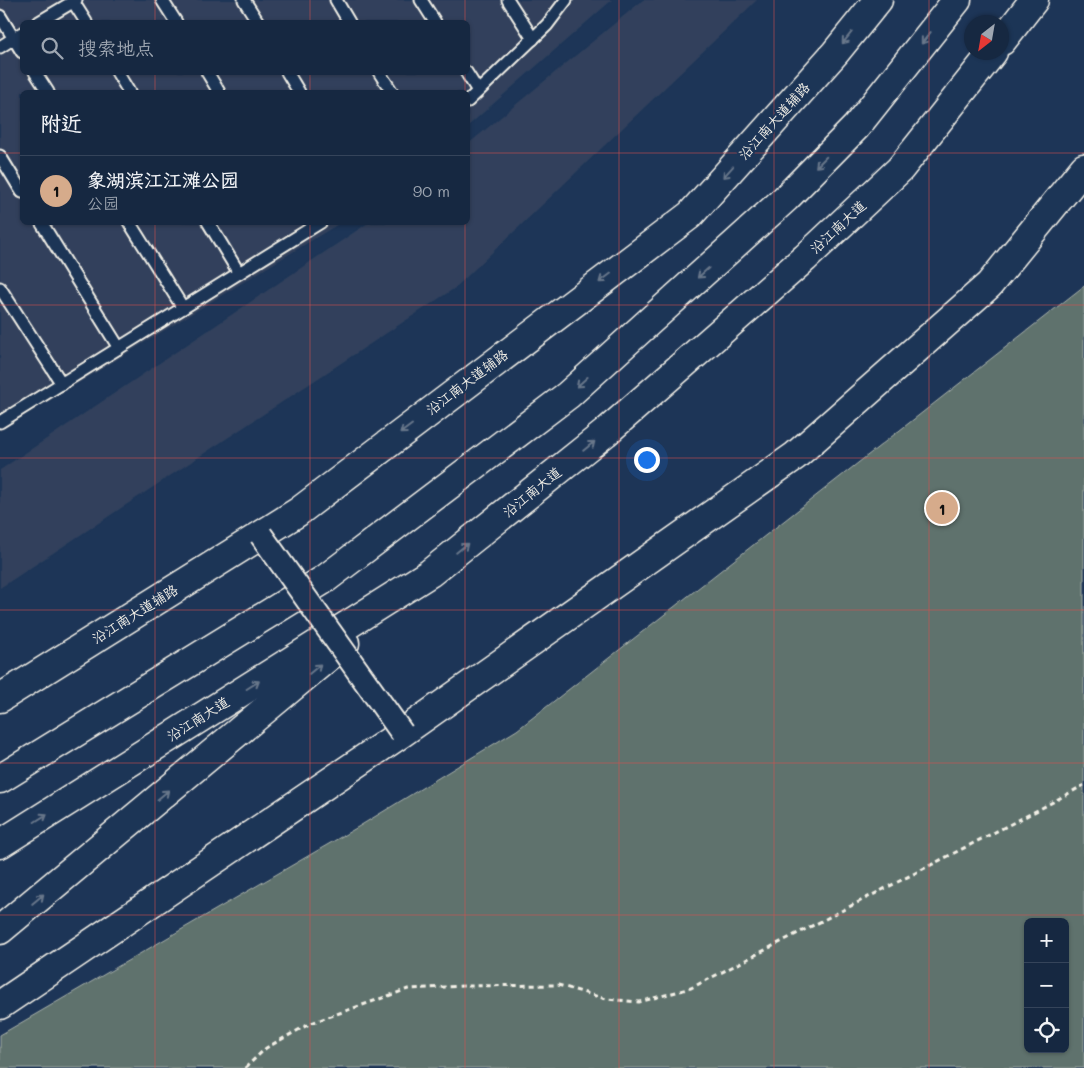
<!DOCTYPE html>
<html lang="zh">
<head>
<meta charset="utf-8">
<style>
  body { margin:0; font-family:Mali,"LXGW WenKai TC",sans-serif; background:#23344c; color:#f1f3f6 }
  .controls { position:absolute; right:15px; bottom:15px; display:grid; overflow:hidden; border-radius:8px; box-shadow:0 1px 4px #0004 }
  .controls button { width:45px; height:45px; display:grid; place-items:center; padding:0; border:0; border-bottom:1px solid #35445a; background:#162841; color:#f1f3f6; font:25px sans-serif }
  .compass { position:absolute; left:964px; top:15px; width:45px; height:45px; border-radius:50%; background:#162841; box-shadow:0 1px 4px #0004; rotate:211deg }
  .you { position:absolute; left:646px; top:459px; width:18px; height:18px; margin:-12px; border:4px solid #fff; border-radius:50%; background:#1a73e8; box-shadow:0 0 0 8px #1a73e833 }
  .badge { display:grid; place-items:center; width:32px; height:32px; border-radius:50%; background:#d6ab8b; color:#111; font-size:16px; font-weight:700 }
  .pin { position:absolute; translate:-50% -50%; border:2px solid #fff; box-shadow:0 1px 5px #0006 }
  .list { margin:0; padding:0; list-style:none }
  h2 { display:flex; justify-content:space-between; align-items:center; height:65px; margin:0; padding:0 20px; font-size:21px }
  h2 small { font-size:16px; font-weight:400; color:#9ea6b1 }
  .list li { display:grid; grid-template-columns:32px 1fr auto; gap:15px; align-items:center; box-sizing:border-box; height:70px; padding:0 20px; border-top:1px solid #35445a }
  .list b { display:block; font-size:19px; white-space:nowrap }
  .list p { margin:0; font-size:16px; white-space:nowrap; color:#9ea6b1 }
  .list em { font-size:16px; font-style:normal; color:#9ea6b1 }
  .icon { flex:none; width:28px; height:28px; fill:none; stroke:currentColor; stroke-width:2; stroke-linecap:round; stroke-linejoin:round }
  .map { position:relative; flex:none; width:1084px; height:1068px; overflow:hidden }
  .search { position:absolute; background:#162841; box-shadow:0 1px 4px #0004; left:20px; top:20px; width:450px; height:55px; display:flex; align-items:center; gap:12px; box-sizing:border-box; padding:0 18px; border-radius:8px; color:#9ea6b1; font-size:19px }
  .panel { position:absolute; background:#162841; box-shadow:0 1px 4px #0004; left:20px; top:90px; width:450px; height:135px; border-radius:8px }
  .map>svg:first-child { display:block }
</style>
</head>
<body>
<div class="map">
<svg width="1084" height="1068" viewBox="0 0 1084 1068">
  <rect width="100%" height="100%" fill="#1d3557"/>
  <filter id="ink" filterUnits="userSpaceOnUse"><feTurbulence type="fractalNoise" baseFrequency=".02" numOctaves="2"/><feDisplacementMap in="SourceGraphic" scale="10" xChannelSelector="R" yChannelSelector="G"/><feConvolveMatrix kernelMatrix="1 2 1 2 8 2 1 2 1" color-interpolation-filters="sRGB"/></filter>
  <g filter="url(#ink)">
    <g fill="#30415c" fill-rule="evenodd">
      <path d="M0,0H612L468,126V92H22V222L340,223L0,431ZM22,22H468V72H22Z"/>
      <polygon points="643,0 757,0 455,288 0,588 0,470 368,223 468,222 468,144"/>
    </g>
    <path fill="#5f726d" stroke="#aab2aa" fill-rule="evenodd" d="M1084,286V1068H0V1035L358,827L517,730ZM1028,922H1065V1049H1028Z"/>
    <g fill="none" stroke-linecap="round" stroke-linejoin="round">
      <g stroke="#f4f1e8" stroke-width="15">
        <g id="service">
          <polyline points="72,0 86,22"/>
          <polyline points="162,0 176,22"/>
          <polyline points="244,0 258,22"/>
          <polyline points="336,0 349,22"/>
          <polyline points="421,0 435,22"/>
          <polyline points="508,0 533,39"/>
          <polyline points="0,16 22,52"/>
          <polyline points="39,22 76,0"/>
          <polyline points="0,47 22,33"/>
          <polyline points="35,72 48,92"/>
          <polyline points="117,72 129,92"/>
          <polyline points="207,72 219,92"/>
          <polyline points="287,72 299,92"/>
          <polyline points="379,72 392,92"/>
          <polyline points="466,72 478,91"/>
          <polyline points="468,101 547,25 566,0"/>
          <polyline points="0,156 22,192"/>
          <polyline points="41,222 119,348"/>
          <polyline points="129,222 183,308"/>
          <polyline points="208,222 239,273"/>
          <polyline points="0,288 62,384"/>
          <polyline points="0,422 321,222"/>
        </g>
      </g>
      <g stroke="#f4f1e8" stroke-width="31">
        <polyline id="secondary" points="0,1005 402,733 795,456 989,285 1084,168"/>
      </g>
      <g stroke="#f4f1e8" stroke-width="31">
        <polyline id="primary" points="0,698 298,512 690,215 835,53 878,0"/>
      </g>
      <g stroke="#f4f1e8" stroke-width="31">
        <g id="trunk">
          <polyline points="1002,41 1034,0"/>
          <polyline points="0,779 325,579 568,395 786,198 856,127 957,0"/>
          <polyline points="0,844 430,573 605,433 805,258 900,169 993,52"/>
          <polyline points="0,930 345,643"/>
        </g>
      </g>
      <polyline stroke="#f4f1e8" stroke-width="3" stroke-dasharray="5 4" stroke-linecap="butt" points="245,1068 266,1048 311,1023 408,989 463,986 558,985 606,999 639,1002 691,988 1038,810 1084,785"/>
      <use href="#service" stroke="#1d3557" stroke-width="11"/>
      <use href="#secondary" stroke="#1d3557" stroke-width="28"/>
      <use href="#primary" stroke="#1d3557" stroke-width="28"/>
      <use href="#trunk" stroke="#1d3557" stroke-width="28"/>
      <g stroke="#f4f1e8" stroke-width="26" stroke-linecap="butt">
        <polyline id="minor-bridge" points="261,535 402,733"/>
      </g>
      <use href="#minor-bridge" stroke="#1d3557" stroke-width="22"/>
    </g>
    <defs><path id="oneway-shaft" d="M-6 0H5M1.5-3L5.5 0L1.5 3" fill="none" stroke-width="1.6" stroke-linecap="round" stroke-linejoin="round" transform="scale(1.25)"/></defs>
    <g stroke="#68778a">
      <use href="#oneway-shaft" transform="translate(847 38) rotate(129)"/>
      <use href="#oneway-shaft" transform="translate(926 38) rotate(128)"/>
      <use href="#oneway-shaft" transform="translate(821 162) rotate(135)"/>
      <use href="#oneway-shaft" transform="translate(728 172) rotate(132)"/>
      <use href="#oneway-shaft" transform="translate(703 273) rotate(138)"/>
      <use href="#oneway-shaft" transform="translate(605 278) rotate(143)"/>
      <use href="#oneway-shaft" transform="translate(582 382) rotate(138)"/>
      <use href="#oneway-shaft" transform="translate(406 429) rotate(143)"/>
      <use href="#oneway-shaft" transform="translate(589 446) rotate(-39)"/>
      <use href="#oneway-shaft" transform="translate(462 548) rotate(-39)"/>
      <use href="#oneway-shaft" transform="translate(315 669) rotate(-40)"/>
      <use href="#oneway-shaft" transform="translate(253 685) rotate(-32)"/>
      <use href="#oneway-shaft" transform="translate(163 795) rotate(-40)"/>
      <use href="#oneway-shaft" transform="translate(41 818) rotate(-32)"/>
      <use href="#oneway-shaft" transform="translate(38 899) rotate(-40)"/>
    </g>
  </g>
  <path fill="none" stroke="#dc504e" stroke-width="1" stroke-opacity="0.55" d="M155,0V22M310,0V22M465,0V22M619,0V1068M774,0V1068M929,0V1068M155,72V92M310,72V92M465,72V92M0,153H22M468,153H1084M155,222V1068M310,222V1068M465,222V1068M0,305H1084M0,458H1084M0,610H1084M0,763H1084M0,915H1084"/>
  <g text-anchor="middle" stroke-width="4" stroke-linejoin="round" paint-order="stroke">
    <g font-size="14" fill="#f4f1e8" stroke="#1d3557">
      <text transform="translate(774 121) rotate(-48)" y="5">沿江南大道辅路</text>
      <text transform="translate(838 227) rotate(-43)" y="5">沿江南大道</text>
      <text transform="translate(467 382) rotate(-37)" y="5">沿江南大道辅路</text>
      <text transform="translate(532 492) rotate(-39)" y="5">沿江南大道</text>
      <text transform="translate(135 614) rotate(-32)" y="5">沿江南大道辅路</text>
      <text transform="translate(198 719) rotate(-32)" y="5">沿江南大道</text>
    </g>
  </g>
</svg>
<div class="controls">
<button>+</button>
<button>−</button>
<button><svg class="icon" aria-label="locate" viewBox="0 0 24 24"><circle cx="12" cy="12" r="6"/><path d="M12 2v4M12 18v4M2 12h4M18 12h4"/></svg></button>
</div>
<svg class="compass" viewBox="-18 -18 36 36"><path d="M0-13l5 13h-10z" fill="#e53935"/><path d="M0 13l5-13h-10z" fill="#9ea6b1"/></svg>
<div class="you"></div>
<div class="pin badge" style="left:942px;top:508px">1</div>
<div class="search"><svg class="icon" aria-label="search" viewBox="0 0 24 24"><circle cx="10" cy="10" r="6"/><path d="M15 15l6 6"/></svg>搜索地点</div>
<section class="panel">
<h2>附近<small></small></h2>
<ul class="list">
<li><span class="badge">1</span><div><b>象湖滨江江滩公园</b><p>公园</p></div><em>90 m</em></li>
</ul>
</section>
</div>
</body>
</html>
